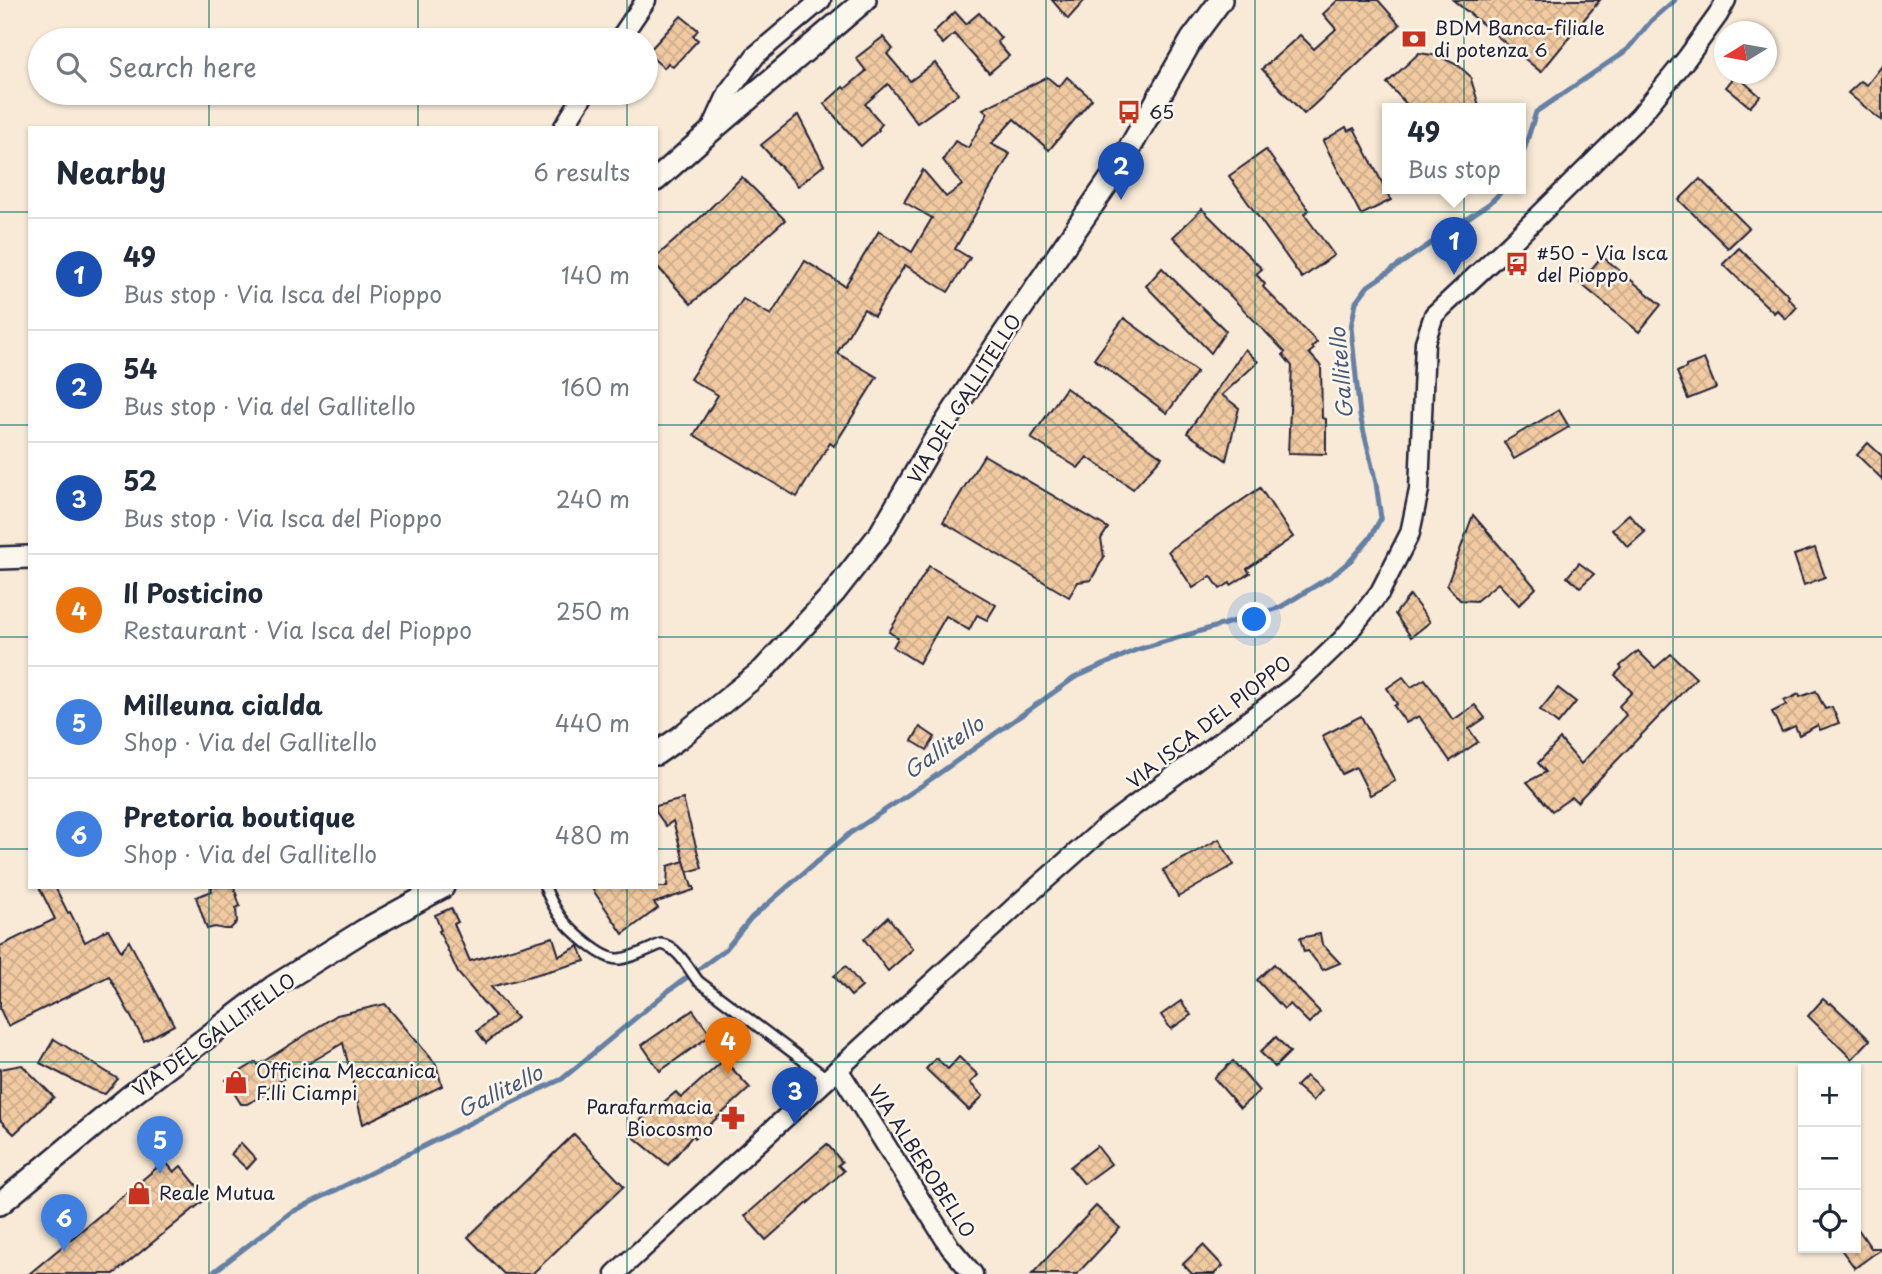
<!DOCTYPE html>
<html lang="en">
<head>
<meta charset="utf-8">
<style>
  body { margin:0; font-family:"Playpen Sans",sans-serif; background:#f6f6f7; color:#1f2937 }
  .controls { position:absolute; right:21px; bottom:21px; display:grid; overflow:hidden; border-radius:0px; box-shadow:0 2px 5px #0004 }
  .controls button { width:63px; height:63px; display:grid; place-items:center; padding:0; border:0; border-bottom:2px solid #e0e1e3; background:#fff; color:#1f2937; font:35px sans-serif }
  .compass { position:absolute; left:1714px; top:21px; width:63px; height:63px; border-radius:50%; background:#fff; box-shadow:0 2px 5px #0004; rotate:259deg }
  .you { position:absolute; left:1255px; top:620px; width:24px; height:24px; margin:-18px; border:5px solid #fff; border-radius:50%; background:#1a73e8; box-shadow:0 0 0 10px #1a73e833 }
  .badge { display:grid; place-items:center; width:46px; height:46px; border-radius:50%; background:#7c3aed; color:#fff; font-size:23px; font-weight:700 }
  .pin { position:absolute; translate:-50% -58px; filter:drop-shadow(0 2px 4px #0008) }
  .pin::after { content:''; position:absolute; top:37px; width:24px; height:21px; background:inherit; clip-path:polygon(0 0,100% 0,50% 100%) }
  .popup { position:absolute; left:1382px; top:103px; width:144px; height:91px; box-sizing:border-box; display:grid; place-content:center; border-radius:0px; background:#fff; filter:drop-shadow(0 2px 5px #0005); font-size:23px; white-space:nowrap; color:#747a83 }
  .popup b { font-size:26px; color:#1f2937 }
  .popup::after { content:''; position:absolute; left:50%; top:100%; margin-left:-14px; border:14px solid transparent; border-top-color:#fff }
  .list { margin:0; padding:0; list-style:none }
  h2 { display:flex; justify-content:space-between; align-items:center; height:91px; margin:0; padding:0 28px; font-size:30px }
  h2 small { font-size:23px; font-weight:400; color:#747a83 }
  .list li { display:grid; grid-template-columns:46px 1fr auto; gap:21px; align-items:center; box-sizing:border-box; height:112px; padding:0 28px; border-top:2px solid #e0e1e3 }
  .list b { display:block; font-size:26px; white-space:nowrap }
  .list p { margin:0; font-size:23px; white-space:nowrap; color:#747a83 }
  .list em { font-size:23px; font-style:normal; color:#747a83 }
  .icon { flex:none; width:38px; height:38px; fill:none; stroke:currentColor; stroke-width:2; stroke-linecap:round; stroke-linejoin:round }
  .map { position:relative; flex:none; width:1882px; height:1274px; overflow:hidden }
  .search { position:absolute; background:#fff; box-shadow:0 2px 5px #0004; left:28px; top:28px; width:630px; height:77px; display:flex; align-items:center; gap:18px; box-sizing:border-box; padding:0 24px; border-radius:38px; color:#747a83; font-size:26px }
  .panel { position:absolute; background:#fff; box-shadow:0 2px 5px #0004; left:28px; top:126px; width:630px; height:763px; border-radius:0px }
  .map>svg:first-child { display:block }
</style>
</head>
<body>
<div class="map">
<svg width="1882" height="1274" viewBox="0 0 1882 1274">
  <defs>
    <pattern id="building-cross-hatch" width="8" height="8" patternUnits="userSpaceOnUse" patternTransform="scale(1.75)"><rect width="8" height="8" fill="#f1caa1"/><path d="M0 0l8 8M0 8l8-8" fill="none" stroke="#cead8c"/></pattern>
  </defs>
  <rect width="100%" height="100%" fill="#f8ead6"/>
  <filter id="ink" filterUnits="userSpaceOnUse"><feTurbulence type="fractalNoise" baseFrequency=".0143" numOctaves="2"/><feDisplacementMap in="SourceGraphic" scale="14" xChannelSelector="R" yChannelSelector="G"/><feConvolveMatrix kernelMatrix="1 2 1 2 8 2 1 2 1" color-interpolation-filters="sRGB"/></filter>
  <g filter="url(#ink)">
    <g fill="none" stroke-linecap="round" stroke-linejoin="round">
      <g stroke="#6580a5" stroke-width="5">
        <polyline points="1520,163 1536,112 1627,50 1651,21 1675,0"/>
        <polyline points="211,1274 290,1213 494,1111 562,1079 667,992 726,949 751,918 849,834 924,784 1074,678 1136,650 1279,608 1333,575 1351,560 1370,538 1381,518 1376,483 1360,416 1351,327 1356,302 1368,286 1490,203 1504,189"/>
      </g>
    </g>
    <g fill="url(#building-cross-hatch)" stroke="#22223b" stroke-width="2">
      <polygon points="1052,0 1085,0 1068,19"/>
      <polygon points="1338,0 1378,0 1400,25 1304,114 1262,69 1300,35 1314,49 1336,29 1323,14"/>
      <polygon points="1453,0 1600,0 1541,72"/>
      <polygon points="955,12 966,24 979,13 1001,38 997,42 1009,56 989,73 954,34 943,44 933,33"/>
      <polygon points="681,16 698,30 693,36 698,40 673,67 668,63 664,68 647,53"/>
      <polygon points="883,37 893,49 887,54 910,81 935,63 958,94 917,123 888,84 865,104 882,124 878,129 879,130 861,146 824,104 843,87 845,89 866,71 856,58"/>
      <polygon points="1419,53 1439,56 1459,66 1470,76 1480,109 1411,109 1387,83"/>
      <polygon points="1882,66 1882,121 1848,93 1861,81 1867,85"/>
      <polygon points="1736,75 1760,96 1750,107 1726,87"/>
      <polygon points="1047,77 1059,87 1067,77 1092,99 1049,150 1014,119 991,144 1010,154 955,249 970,258 948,292 905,265 874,316 864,309 837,353 877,377 834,446 830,443 797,497 694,435 718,395 690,379 743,299 771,315 805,261 845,286 879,231 912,252 932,218 904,202 923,170 946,197 962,185 943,160 955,141 968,148 988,113 983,109"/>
      <polygon points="798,115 824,165 798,186 761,145"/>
      <polygon points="1346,127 1348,131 1354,128 1391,200 1361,215 1323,141"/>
      <polygon points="1266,150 1309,210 1304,214 1334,255 1302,278 1229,176"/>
      <polygon points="742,177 785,220 691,304 656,265 656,257 700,218"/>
      <polygon points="1700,179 1749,228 1728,248 1679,200"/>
      <polygon points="1202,209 1262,269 1256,274 1265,284 1263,287 1317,342 1312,347 1314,349 1309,353 1321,366 1322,418 1326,419 1326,454 1288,453 1292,366 1283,355 1285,352 1173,237"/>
      <polygon points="1739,248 1789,296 1788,298 1797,307 1786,319 1777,310 1774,313 1723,264"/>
      <polygon points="1602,256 1661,305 1639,332 1580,283"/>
      <polygon points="1162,268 1226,331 1211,353 1146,286"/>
      <polygon points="1124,318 1197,372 1167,413 1094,359"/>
      <polygon points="1245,349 1258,362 1222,395 1239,408 1226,460 1187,433"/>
      <polygon points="1704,359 1716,388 1688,399 1677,372 1686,368 1686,366"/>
      <polygon points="1066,388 1162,457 1133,489 1087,457 1078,468 1031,438"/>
      <polygon points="1559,410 1569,427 1514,459 1504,442"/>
      <polygon points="1868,443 1882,456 1882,479 1857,455"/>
      <polygon points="984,455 1108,528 1101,539 1104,557 1091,580 1078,582 1069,597 943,522"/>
      <polygon points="1260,488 1293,537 1247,569 1250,573 1231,585 1230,583 1220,589 1211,576 1193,588 1168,551"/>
      <polygon points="1629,514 1645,532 1628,547 1612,529"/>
      <polygon points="1473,515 1536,588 1519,605 1498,583 1476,601 1460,600 1447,585"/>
      <polygon points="1815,548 1825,577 1804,585 1794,555"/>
      <polygon points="1579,563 1594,574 1580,587 1567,577"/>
      <polygon points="929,566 996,605 987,620 977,615 969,630 946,616 919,663 893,647 898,638 889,632"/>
      <polygon points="1410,595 1430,622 1411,637 1395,614"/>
      <polygon points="1638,651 1655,668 1671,654 1696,678 1577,802 1572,797 1552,811 1527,782 1546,772 1538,763 1560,739 1581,764 1626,715 1619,706 1632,692 1615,675 1622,668 1620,666"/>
      <polygon points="1403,677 1411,687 1425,679 1453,720 1475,705 1485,718 1469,729 1478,742 1450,761 1419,716 1406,723 1394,706 1397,704 1387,688"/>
      <polygon points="1558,688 1576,702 1558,724 1540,710"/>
      <polygon points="1816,691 1825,709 1832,707 1839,723 1820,730 1818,725 1799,735 1795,726 1782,732 1772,712 1786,705 1784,701 1799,694 1800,697"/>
      <polygon points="1361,716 1395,781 1370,795 1356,767 1342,774 1322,736"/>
      <polygon points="920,727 935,737 927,750 912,741"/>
      <polygon points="683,799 702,868 687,872 673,821 666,826 656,812 656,806"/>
      <polygon points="1219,839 1234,865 1178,897 1163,870"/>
      <polygon points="684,861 692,887 694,887 694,890 654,903 658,908 623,934 591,887 667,887 668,866"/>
      <polygon points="39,887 55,887 68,913 70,912 85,942 108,929 121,951 129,941 174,1025 144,1041 109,976 8,1026 0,1009 0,946 55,919"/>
      <polygon points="211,887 234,887 240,906 236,908 237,922 230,929 224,929 215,927 207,929 196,897 212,891"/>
      <polygon points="451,908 458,922 454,924 470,961 553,937 559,956 579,946 585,961 491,987 517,1018 486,1043 477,1031 495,1016 458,973 439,931 441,930 435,915"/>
      <polygon points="888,917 913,949 888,971 864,939"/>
      <polygon points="1320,934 1322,944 1340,963 1323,970 1308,951 1304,952 1300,938"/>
      <polygon points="1274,964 1320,1012 1309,1023 1290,1004 1284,1009 1257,980"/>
      <polygon points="846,966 862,987 851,996 834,976"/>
      <polygon points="1823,999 1829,1004 1831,1003 1870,1040 1852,1059 1808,1016"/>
      <polygon points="1181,1001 1191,1015 1171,1029 1161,1015"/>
      <polygon points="385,1004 436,1064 442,1086 363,1124 343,1043 263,1091 265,1094 247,1104 241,1104 226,1080 256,1062 258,1065 337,1015"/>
      <polygon points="693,1010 711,1035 660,1071 642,1045"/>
      <polygon points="1276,1037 1290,1052 1275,1067 1260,1052"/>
      <polygon points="54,1039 118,1079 105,1094 92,1090 40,1063"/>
      <polygon points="959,1057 978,1075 970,1083 983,1096 969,1110 926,1069 936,1058 948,1069"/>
      <polygon points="724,1060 750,1088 695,1138 693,1135 668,1165 630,1134 647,1112 649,1114 676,1092 681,1098"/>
      <polygon points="1233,1061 1259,1091 1240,1108 1214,1078"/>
      <polygon points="22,1065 54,1097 14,1134 0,1120 0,1069"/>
      <polygon points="1306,1076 1322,1090 1313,1101 1296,1086"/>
      <polygon points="574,1134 624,1186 532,1274 504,1274 468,1237"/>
      <polygon points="241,1143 256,1159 247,1169 231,1154"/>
      <polygon points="827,1144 842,1162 838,1165 844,1171 766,1240 745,1216"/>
      <polygon points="1097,1146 1111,1164 1084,1184 1070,1167"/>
      <polygon points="165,1161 174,1172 181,1166 207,1198 114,1274 29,1274"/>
      <polygon points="1096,1206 1120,1228 1077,1274 1032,1274"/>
      <polygon points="1856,1226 1871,1248 1882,1248 1855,1268 1840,1248 1856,1248"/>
      <polygon points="1203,1245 1223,1266 1214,1274 1192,1274 1183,1264"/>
    </g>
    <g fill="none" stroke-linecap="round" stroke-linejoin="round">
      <g stroke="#22223b" stroke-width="14">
        <path id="service" d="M545,887C549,898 554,907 560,916C570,930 603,961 620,959C634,957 649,949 661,944C677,946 689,969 698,981L828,1079"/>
      </g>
      <g stroke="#22223b" stroke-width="23">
        <g id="minor">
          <polyline points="619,40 646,0"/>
          <polyline points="563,128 585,93"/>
          <polyline points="712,128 729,91 756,55 821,0"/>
          <polyline points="838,1069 950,1247 973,1274"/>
          <polyline points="615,1274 1018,904 1103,829 1293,687 1343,639 1380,592 1410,533 1419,490 1425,342 1434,315 1513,241 1639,117 1687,58 1718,15 1726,0"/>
        </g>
      </g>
      <g stroke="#22223b" stroke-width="26">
        <g id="tertiary">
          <polyline points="656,180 711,131 865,0"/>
          <polyline points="0,558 30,557"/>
          <polyline points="656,754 679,738 763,670 834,593 880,534 934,441 999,341 1120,165 1192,39 1221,0"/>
          <polyline points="0,1204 130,1096 273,987 363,931 443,887"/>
        </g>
      </g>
      <use href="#service" stroke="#fbf7ec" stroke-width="9"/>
      <use href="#minor" stroke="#fbf7ec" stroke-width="18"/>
      <use href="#tertiary" stroke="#fbf7ec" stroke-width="21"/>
    </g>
  </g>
  <path fill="none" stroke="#0f766e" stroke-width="2" stroke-opacity="0.55" d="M209,0V40M418,0V40M627,0V40M836,0V1274M1046,0V1274M1255,0V1274M1464,0V1274M1673,0V1274M209,93V128M418,93V128M627,93V128M0,212H30M656,212H1882M0,425H30M656,425H1882M0,637H30M656,637H1882M0,849H30M656,849H1882M209,887V1274M418,887V1274M627,887V1274M0,1062H1882"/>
  <defs>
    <g id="bank-bare" transform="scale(1.89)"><path d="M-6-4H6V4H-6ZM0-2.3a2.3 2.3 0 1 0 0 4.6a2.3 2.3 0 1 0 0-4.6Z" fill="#c8321e" stroke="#fbf7ec" stroke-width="2.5" paint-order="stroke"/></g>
    <g id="bus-bare" transform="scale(1.89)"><path d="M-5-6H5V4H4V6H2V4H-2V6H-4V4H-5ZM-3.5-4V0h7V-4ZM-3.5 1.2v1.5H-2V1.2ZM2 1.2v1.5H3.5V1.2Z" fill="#c8321e" stroke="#fbf7ec" stroke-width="2.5" paint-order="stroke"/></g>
    <g id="shop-bare" transform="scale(1.89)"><path d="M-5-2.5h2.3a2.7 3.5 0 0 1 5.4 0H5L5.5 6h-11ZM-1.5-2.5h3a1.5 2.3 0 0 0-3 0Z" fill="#c8321e" stroke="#fbf7ec" stroke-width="2.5" paint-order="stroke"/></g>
    <g id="pharmacy-bare" transform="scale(1.89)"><path d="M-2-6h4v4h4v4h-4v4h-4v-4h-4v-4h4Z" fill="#c8321e" stroke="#fbf7ec" stroke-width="2.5" paint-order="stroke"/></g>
  </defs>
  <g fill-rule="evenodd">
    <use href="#bank-bare" x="1414" y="39"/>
    <use href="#bus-bare" x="1129" y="112"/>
    <use href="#bus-bare" x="1517" y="264"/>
    <use href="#shop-bare" x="236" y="1082"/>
    <use href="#pharmacy-bare" x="733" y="1118"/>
    <use href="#shop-bare" x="139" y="1193"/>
  </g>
  <g text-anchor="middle" stroke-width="5" stroke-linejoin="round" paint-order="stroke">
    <g font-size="19" fill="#22223b" stroke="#fbf7ec" text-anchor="start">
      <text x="1434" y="35">BDM Banca-filiale<tspan x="1434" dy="22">di potenza 6</tspan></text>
      <text x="1149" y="119">65</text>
      <text x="1537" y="260">#50 - Via Isca<tspan x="1537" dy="22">del Pioppo</tspan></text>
      <text x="256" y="1078">Officina Meccanica<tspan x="256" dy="22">F.lli Ciampi</tspan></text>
      <text x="713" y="1114" text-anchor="end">Parafarmacia<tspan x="713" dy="22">Biocosmo</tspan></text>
      <text x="159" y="1200">Reale Mutua</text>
    </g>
    <g font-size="19" fill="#22223b" stroke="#fbf7ec">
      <text transform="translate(964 399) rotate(-58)" y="7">VIA DEL GALLITELLO</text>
      <text transform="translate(1209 722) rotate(-38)" y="7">VIA ISCA DEL PIOPPO</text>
      <text transform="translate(214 1035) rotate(-36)" y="7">VIA DEL GALLITELLO</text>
      <text transform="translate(922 1161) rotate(57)" y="7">VIA ALBEROBELLO</text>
    </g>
    <g font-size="21" font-style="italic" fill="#495979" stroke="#fbf7ec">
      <text transform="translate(1342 373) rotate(-95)" y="7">Gallitello</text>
      <text transform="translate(944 748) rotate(-35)" y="7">Gallitello</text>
      <text transform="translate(500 1092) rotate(-26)" y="7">Gallitello</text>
    </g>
  </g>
</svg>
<div class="controls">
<button>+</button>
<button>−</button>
<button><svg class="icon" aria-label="locate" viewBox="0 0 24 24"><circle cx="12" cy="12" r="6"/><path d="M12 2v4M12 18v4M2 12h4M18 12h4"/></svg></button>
</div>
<svg class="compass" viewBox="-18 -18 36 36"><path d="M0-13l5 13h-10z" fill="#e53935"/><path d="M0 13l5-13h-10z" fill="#747a83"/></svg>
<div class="you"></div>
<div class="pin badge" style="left:1454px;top:275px;background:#1a4fb4">1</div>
<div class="popup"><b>49</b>Bus stop</div>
<div class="pin badge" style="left:1121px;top:200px;background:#1a4fb4">2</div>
<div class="pin badge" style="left:795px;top:1125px;background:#1a4fb4">3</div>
<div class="pin badge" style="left:728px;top:1075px;background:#e8710a">4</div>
<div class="pin badge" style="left:160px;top:1174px;background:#3f7fe0">5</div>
<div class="pin badge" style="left:64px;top:1252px;background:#3f7fe0">6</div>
<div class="search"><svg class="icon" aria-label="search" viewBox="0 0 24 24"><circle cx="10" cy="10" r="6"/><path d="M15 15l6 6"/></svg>Search here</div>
<section class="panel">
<h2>Nearby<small>6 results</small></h2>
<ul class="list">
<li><span class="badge" style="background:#1a4fb4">1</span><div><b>49</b><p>Bus stop · Via Isca del Pioppo</p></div><em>140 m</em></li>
<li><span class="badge" style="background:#1a4fb4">2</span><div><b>54</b><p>Bus stop · Via del Gallitello</p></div><em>160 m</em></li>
<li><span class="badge" style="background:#1a4fb4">3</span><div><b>52</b><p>Bus stop · Via Isca del Pioppo</p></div><em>240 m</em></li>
<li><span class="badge" style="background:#e8710a">4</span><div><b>Il Posticino</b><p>Restaurant · Via Isca del Pioppo</p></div><em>250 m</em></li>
<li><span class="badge" style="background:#3f7fe0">5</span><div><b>Milleuna cialda</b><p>Shop · Via del Gallitello</p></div><em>440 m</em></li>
<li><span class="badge" style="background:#3f7fe0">6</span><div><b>Pretoria boutique</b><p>Shop · Via del Gallitello</p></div><em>480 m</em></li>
</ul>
</section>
</div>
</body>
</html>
